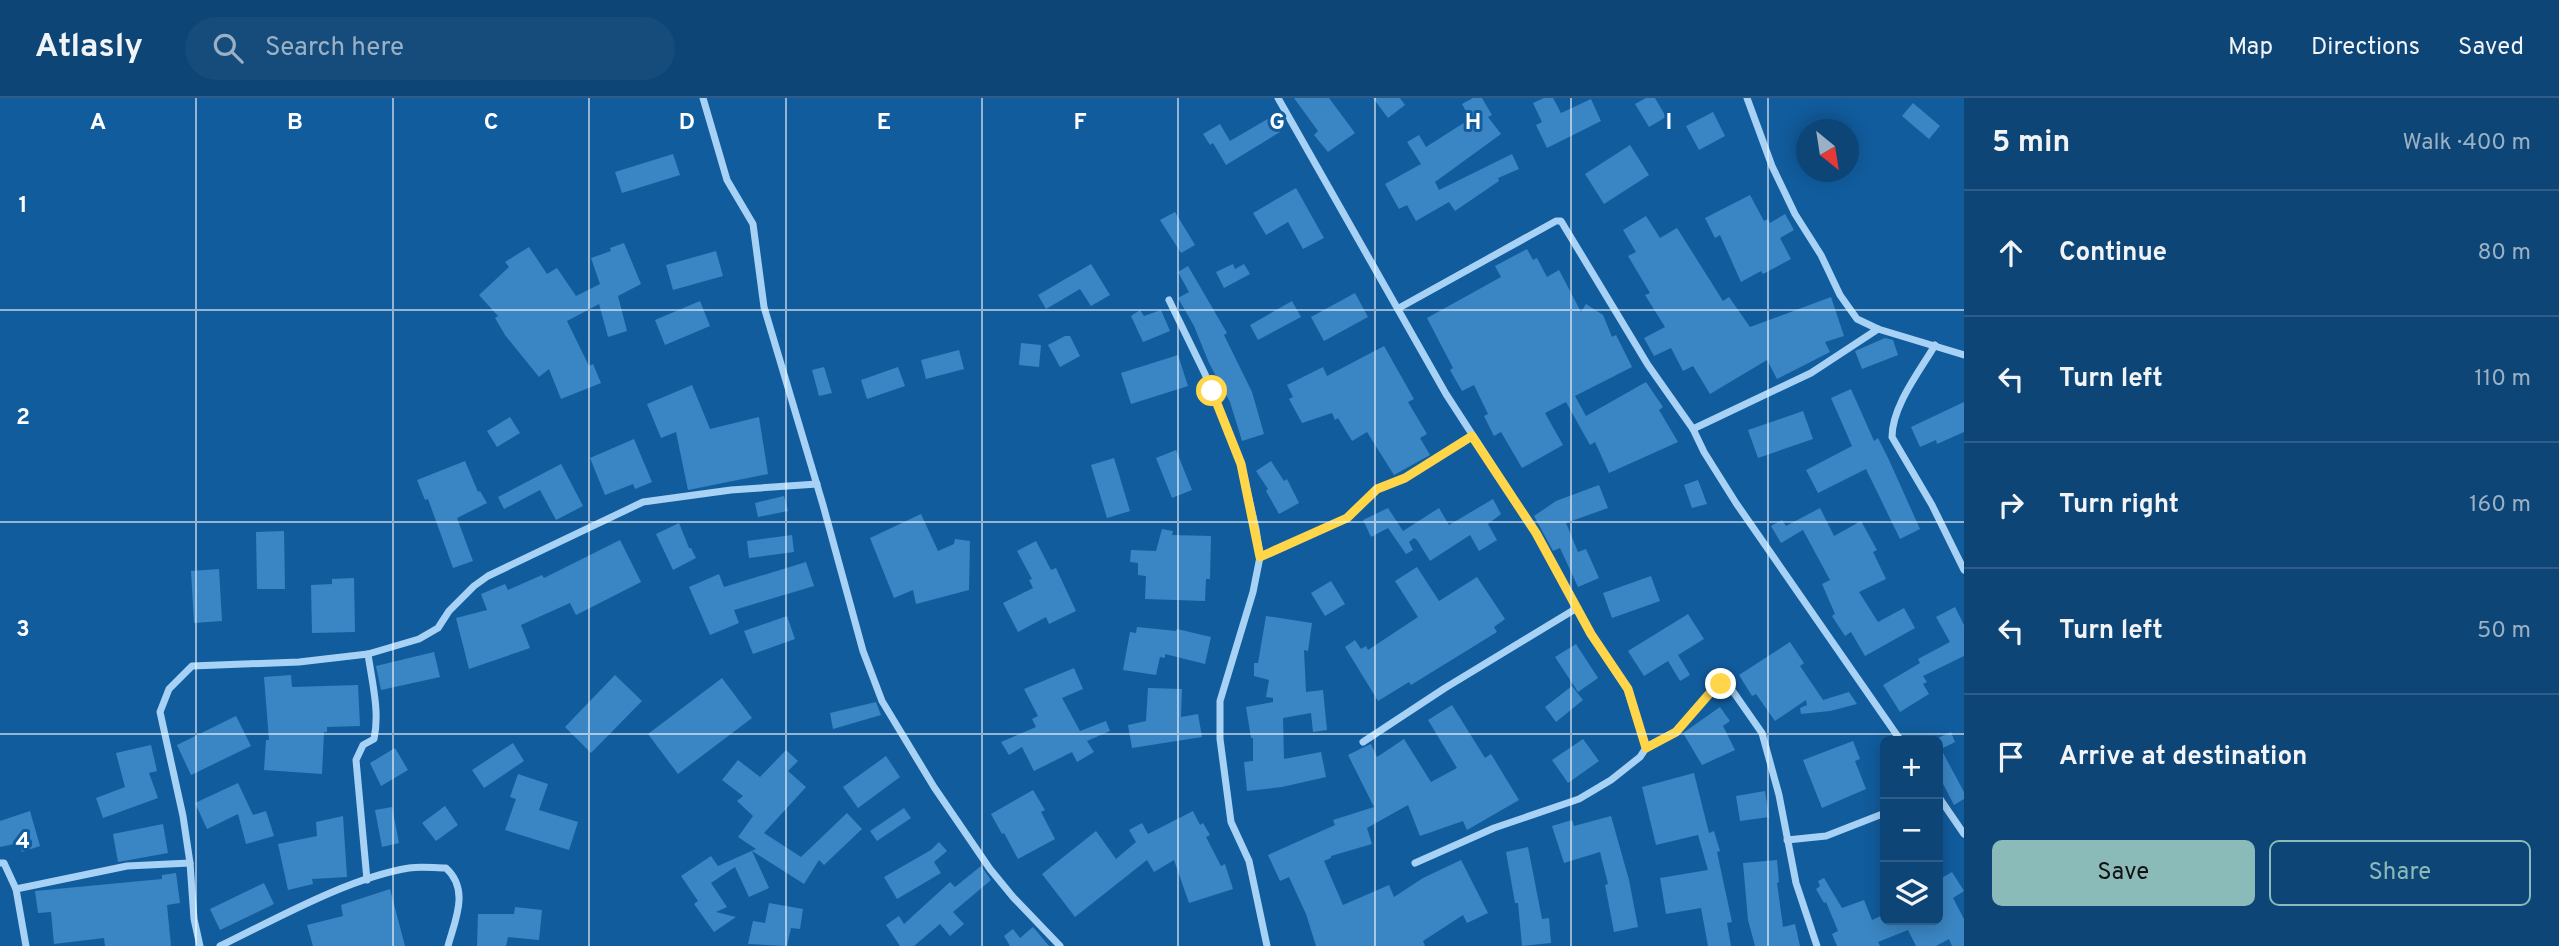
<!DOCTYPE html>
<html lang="en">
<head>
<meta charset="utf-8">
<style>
  body { margin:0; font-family:Overpass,sans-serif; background:#164c7b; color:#f1f3f6 }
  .controls { position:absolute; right:21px; bottom:21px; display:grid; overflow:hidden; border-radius:10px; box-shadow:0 4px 18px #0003 }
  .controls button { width:63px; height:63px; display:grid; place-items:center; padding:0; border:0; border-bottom:2px solid #2d5d88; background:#0d4576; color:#f1f3f6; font:35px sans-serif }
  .compass { position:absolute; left:1796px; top:21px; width:63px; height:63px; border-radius:50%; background:#0d4576; box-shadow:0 4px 18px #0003; rotate:150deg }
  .stop { position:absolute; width:21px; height:21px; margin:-16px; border:5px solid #ffd54a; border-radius:50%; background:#fff }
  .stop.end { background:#ffd54a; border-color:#fff; box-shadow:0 2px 7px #0008 }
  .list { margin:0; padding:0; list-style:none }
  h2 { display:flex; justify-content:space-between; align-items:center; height:91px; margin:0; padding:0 28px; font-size:30px }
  h2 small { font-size:23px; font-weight:400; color:#9ab1c5 }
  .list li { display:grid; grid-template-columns:46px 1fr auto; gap:21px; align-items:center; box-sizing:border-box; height:126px; padding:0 28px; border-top:2px solid #2d5d88 }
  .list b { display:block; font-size:26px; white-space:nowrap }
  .list em { font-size:23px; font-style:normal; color:#9ab1c5 }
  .actions { display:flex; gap:14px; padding:21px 28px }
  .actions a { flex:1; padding:16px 0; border:2px solid #8bbbb9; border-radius:10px; text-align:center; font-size:24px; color:#8bbbb9 }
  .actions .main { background:#8bbbb9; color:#111 }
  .icon { flex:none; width:38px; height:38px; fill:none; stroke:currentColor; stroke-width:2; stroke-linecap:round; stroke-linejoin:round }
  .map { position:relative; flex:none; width:1964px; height:848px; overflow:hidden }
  header { display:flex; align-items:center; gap:42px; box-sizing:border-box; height:98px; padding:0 35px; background:#0d4576; border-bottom:2px solid #2d5d88 }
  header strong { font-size:33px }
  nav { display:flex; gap:38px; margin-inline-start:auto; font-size:24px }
  .search { width:490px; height:63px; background:#164c7b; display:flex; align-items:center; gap:18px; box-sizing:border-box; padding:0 24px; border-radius:38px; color:#9ab1c5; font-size:26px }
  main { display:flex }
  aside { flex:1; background:#0d4576 }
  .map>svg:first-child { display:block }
</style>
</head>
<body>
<header>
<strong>Atlasly</strong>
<div class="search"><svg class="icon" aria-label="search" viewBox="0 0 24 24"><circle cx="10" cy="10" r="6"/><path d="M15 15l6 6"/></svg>Search here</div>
<nav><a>Map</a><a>Directions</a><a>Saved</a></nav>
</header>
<main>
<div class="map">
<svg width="1964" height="848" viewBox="0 0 1964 848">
  <rect width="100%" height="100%" fill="#115c9d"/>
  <g fill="#3a86c4">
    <polygon points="1294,0 1329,0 1355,35 1328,54 1314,37 1318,33"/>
    <polygon points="1373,0 1400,0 1405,7 1388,20"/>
    <polygon points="1473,0 1482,0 1492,17 1488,19 1501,36 1435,84 1439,92 1512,56 1519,71 1498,80 1499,83 1455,113 1449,104 1416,123 1407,107 1399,111 1385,86 1421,66 1407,44 1419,37 1426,49 1470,21 1462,6"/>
    <polygon points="1544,0 1553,0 1561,15 1591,1 1601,23 1547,50 1536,27 1542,24 1533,5"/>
    <polygon points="1646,0 1655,0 1666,19 1649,29 1635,6"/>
    <polygon points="1913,5 1940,28 1929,41 1902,18"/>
    <polygon points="1713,14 1725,38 1699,52 1686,28"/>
    <polygon points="1271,19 1280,34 1226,67 1213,45 1210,47 1203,36 1220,26 1230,43"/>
    <polygon points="1630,47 1649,77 1604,106 1585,76"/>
    <polygon points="673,56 680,77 622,95 615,74"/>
    <polygon points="1296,90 1324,140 1303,151 1288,124 1266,137 1253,115"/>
    <polygon points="1750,97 1764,123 1768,121 1770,125 1785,116 1794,132 1780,140 1791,161 1763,176 1761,173 1741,184 1720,137 1715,140 1705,120"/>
    <polygon points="1175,114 1195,147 1181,155 1160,122"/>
    <polygon points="1646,118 1660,140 1677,130 1723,203 1729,199 1750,229 1831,199 1844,238 1825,244 1830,254 1777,281 1767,262 1710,296 1693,268 1683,273 1671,250 1654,258 1644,240 1665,229 1645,197 1650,195 1628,158 1636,154 1623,132"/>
    <polygon points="624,145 641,186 618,198 627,233 608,239 599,206 567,223 589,268 593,266 601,285 561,301 549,271 539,279 505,237 495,220 498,218 479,197 509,169 505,164 529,149 547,176 557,170 576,198 600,186 591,160 611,153 610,150"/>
    <polygon points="1527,151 1533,162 1537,160 1547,179 1559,172 1581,214 1586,206 1603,217 1612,239 1616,237 1632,269 1575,298 1586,318 1646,284 1663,309 1659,312 1678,344 1609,375 1595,344 1590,347 1566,304 1545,315 1563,347 1522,370 1501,334 1494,338 1484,318 1488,316 1474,287 1462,293 1450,272 1453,270 1427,220 1501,179 1495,168"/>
    <polygon points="716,153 723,178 673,192 666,167"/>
    <polygon points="1091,166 1110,197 1091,208 1080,191 1046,211 1038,197"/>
    <polygon points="1233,166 1235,171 1244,166 1250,176 1224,190 1216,174"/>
    <polygon points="1188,168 1227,235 1224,237 1252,294 1264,336 1242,343 1230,304 1209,265 1194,228 1178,200 1189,194 1178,174"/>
    <polygon points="1355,195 1368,219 1324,243 1311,219"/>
    <polygon points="700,203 710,228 665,247 655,222"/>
    <polygon points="1292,203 1301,219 1258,242 1250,227"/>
    <polygon points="1140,212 1144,218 1161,212 1170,233 1143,244 1131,218"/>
    <polygon points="1065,238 1070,238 1080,258 1060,269 1048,247"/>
    <polygon points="1885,240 1893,242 1898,257 1862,271 1855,253"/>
    <polygon points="1021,245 1041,247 1039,269 1019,267"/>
    <polygon points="1384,248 1414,301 1408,304 1427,336 1420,340 1430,357 1394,377 1367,334 1352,343 1338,320 1335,322 1332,315 1302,325 1289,301 1293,299 1287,287 1323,269 1327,278"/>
    <polygon points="959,252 964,271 926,281 921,262"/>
    <polygon points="1178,257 1188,288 1131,306 1121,275"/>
    <polygon points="824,269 832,295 819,298 812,272"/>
    <polygon points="898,269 905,288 867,301 861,282"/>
    <polygon points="692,287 710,331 759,319 768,376 688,392 676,334 661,340 647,306"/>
    <polygon points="1851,291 1874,343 1878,340 1889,362 1920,431 1900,441 1866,371 1818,395 1806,372 1852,348 1831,300"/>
    <polygon points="1964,304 1964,334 1937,346 1936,342 1920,349 1911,329"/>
    <polygon points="1803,313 1813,341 1758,360 1748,332"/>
    <polygon points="510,319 520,335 497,349 487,333"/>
    <polygon points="634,341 652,384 635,391 633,386 605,397 590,360"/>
    <polygon points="1176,352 1192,392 1172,400 1156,360"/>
    <polygon points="1114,360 1130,413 1107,420 1091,367"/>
    <polygon points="465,363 478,394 480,393 487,405 457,420 473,463 453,470 428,401 425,402 417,382"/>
    <polygon points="1271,363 1284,383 1287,381 1299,405 1279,416 1266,393 1268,391 1256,373"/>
    <polygon points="561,366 583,408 556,422 540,392 504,411 498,399"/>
    <polygon points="1698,382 1707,406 1692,410 1684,387"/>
    <polygon points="1599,387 1608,410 1566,425 1578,454 1586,451 1599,480 1578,489 1560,450 1553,453 1534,418 1556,403"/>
    <polygon points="784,398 788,413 758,419 755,405"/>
    <polygon points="1493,401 1501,416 1488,426 1497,442 1479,453 1470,437 1430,463 1417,442 1414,440 1409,444 1413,452 1406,456 1388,430 1371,439 1363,422 1388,410 1403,433 1439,410 1449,427"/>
    <polygon points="1820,410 1834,438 1861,423 1877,452 1873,454 1886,481 1859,494 1878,524 1904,510 1915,530 1865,558 1851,534 1845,538 1832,518 1835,516 1822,486 1830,482 1803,432 1781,445 1771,428 1782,422 1786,428"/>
    <polygon points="921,416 938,453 954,446 955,441 970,443 969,492 916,506 913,492 894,500 870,440"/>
    <polygon points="679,425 689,450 691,450 696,460 673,472 656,436"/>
    <polygon points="1162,431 1173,433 1172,437 1211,438 1210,481 1206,481 1205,503 1145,501 1146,478 1138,477 1138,465 1130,464 1131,452 1156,453"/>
    <polygon points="284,433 285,491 257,491 256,434"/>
    <polygon points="792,437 794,454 749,460 747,443"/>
    <polygon points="620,442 641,484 576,517 570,505 521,527 530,550 469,571 456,520 487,512 481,496 505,486 508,492 542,477 544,480"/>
    <polygon points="1036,443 1051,472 1056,470 1076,513 1049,526 1046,519 1018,534 1003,505 1033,490 1029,482 1032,481 1017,453"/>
    <polygon points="806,464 814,488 734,512 739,525 710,537 689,489 719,476 724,489"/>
    <polygon points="1417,469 1439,503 1477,479 1505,521 1494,529 1497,534 1411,587 1409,584 1378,603 1345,549 1355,542 1361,551 1366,548 1368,552 1418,519 1395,483"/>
    <polygon points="219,471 222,523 194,525 191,473"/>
    <polygon points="1651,478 1660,503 1612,520 1603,495"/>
    <polygon points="354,480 355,534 312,535 311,487 332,486 332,481"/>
    <polygon points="1331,483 1345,506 1325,518 1311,495"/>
    <polygon points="1955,509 1964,527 1964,558 1923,578 1927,584 1923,586 1929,596 1900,614 1883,587 1920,565 1918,561 1950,544 1936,519"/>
    <polygon points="1688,516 1704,541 1678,557 1690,577 1680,583 1668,563 1644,578 1628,553"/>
    <polygon points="787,518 795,541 753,556 744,533"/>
    <polygon points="1266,518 1312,525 1308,553 1304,552 1306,594 1323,592 1327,632 1313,634 1311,615 1283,620 1284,661 1321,654 1326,679 1282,689 1247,693 1244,664 1253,663 1253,640 1251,640 1246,609 1273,604 1273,600 1266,599 1269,582 1254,578 1254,565 1258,565"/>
    <polygon points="1137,529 1176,533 1177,531 1211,539 1205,566 1165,556 1165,560 1160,559 1156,577 1123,572 1130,534 1136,535"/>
    <polygon points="1790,544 1804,565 1800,568 1823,602 1849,594 1857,606 1830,613 1801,616 1800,610 1807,607 1806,602 1775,623 1756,596 1752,598 1739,577"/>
    <polygon points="1576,546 1598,580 1578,594 1555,559"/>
    <polygon points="434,554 440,579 381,592 376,568"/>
    <polygon points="1074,570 1083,591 1062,600 1080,633 1106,623 1110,633 1087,643 1094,654 1077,664 1072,654 1034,673 1022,649 1009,657 1001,644 1036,629 1032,621 1038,618 1024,591"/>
    <polygon points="291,577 292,589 358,587 360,628 327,629 327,634 324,634 322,676 264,672 266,642 269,642 264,579"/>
    <polygon points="615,577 642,603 591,655 565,629"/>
    <polygon points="722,580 752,620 678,676 648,636"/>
    <polygon points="1572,588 1583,602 1556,624 1545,609"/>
    <polygon points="1148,590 1182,591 1181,619 1198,616 1202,639 1132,650 1128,627 1146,623"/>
    <polygon points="876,604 881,617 833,631 830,615"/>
    <polygon points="1452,607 1485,660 1491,656 1519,702 1467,732 1463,723 1420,738 1408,707 1367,730 1372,746 1331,758 1331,760 1324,763 1343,807 1389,787 1394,799 1423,780 1461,762 1488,815 1467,825 1463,817 1423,843 1425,848 1316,848 1306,816 1289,779 1280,783 1268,757 1335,727 1333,722 1374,709 1348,657 1362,650 1371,646 1377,659 1404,641 1431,684 1457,670 1428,622"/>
    <polygon points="1720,609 1730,623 1723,628 1735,652 1702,667 1683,635"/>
    <polygon points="236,618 251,648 191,677 177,647"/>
    <polygon points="1951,634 1955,644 1941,651 1964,694 1964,701 1954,707 1938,676 1938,640"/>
    <polygon points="1583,641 1599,663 1568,685 1552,662"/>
    <polygon points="1853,643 1860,661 1855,663 1866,691 1822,710 1803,662"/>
    <polygon points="513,645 524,663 484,690 472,672"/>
    <polygon points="151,647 157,673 149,675 158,700 103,720 96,700 125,689 116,655"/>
    <polygon points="395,650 408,672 381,688 370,665"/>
    <polygon points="786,652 798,663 788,673 806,689 764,735 801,759 847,715 862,731 824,767 819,762 804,786 752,753 769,790 749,799 735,769 711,785 727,809 716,814 736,819 714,834 694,806 698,803 681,778 711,758 718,768 756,751 738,739 753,718 737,703 743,698 722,682 738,662 760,679"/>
    <polygon points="886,658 900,679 858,710 843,689"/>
    <polygon points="1694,675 1709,735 1714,733 1720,753 1717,754 1732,824 1727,825 1731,848 1708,848 1701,810 1666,816 1660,780 1708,772 1698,737 1656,747 1642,689"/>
    <polygon points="518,676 548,686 539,712 578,724 569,752 505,732 516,701 510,699"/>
    <polygon points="238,685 253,717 266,713 274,738 246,746 238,716 207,731 195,705"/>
    <polygon points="1033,692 1045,712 1041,714 1055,741 1018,761 1004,735 1002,736 991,716"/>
    <polygon points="1765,693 1769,719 1740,723 1736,698"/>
    <polygon points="445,708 458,727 436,743 422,725"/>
    <polygon points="392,709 399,745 382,749 375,712"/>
    <polygon points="904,710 911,720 877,743 870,733"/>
    <polygon points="30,713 40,748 22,754 19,745 0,749 0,723"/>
    <polygon points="1193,713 1200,727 1203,725 1210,737 1206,739 1221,768 1225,766 1233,791 1189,805 1174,762 1154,774 1147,762 1075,819 1042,776 1096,733 1116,761 1136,744 1129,732 1142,725 1148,736"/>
    <polygon points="343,718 347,779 312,781 313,786 288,792 278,746 317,738 316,724"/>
    <polygon points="1611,718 1629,782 1638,829 1614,834 1605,787 1608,786 1600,754 1564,765 1552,728 1572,722 1574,728"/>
    <polygon points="163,726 168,755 118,764 113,736"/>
    <polygon points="939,744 947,753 934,764 941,775 897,801 884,779 931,752"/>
    <polygon points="1528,749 1542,821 1549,820 1551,845 1522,848 1518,805 1515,805 1506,754"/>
    <polygon points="1777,762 1779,784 1777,785 1783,829 1795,826 1800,848 1755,848 1748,822 1743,765"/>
    <polygon points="981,768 991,782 953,814 964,826 950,838 940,826 914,848 900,848 886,827 899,818 904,826 950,784 955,789"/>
    <polygon points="1952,774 1964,793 1953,800 1964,821 1964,848 1952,848 1949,841 1936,848 1916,848 1908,832 1878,844 1880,848 1837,848 1832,836 1838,833 1826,804 1824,805 1816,791 1820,788 1818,783 1824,780 1842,810 1864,802 1872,822 1885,816 1885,822 1938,822 1938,782"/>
    <polygon points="176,775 180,805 167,807 171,848 105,848 104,840 54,846 51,814 38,815 35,793 162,781 162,777"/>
    <polygon points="264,785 274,806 220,832 210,811"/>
    <polygon points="390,791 405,848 313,848 307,827 343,818 341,807"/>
    <polygon points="769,805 803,811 800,831 791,830 787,848 748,846 753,823 765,825"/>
    <polygon points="515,809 542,812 539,842 508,839 506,848 477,848 478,816 514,816"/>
    <polygon points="1033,829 1049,848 1010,848 1004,838 1013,831 1020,840"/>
  </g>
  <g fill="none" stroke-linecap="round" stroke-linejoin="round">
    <g stroke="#a7d2f5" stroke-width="7">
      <polyline points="703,0 727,82 753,126 764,209 823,407 863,553 882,603 934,689 990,771 1013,799 1060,848"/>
      <polyline points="1278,0 1446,296 1536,435 1591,536 1627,591 1646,650"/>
      <polyline points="1747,0 1772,68 1795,116 1821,157 1840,197 1857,221 1878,231 1964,257"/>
      <polyline points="1169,202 1205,276 1241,366 1256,431 1260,459 1253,494 1220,603 1220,641 1231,724 1249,763 1267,848"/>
      <polyline points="1399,210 1556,123 1561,123 1648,267 1693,331 1704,354 1736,405 1901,643"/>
      <path d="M1935,247C1920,273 1892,308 1892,339L1932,407L1964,472"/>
      <polyline points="1693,331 1811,275 1878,231"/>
      <polyline points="1260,459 1347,420 1377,391 1405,380 1472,338"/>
      <polyline points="1363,644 1445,590 1577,510"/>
      <polyline points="1938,698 1964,736"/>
      <polyline points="1787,742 1826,738 1885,715"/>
      <polyline points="0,765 4,765 16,791 127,768 190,765"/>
      <polyline points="1415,765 1494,730 1579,701 1611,682 1640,659 1646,650 1676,634 1716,588 1721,586 1732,592 1762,635 1779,697 1796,785 1817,848"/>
      <path d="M367,782L356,662L363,647L374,641C380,614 372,584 368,556"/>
      <polyline points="16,791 26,848"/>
      <polyline points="200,848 194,821 190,765 183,718 160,614 169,591 192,568 299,564 368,556 419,541 438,530 449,513 474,488 488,478 643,404 731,392 817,386"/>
      <path d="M220,848C276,821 348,780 409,770C421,768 434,770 446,770C470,792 455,822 448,848"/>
    </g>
  </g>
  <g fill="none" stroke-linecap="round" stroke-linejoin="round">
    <polyline stroke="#ffd54a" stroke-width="9" points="1212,293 1241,366 1260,459 1347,420 1377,391 1405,380 1472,338 1536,435 1591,536 1628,591 1646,650 1676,634 1716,588 1721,586"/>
  </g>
  <path fill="none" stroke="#fff" stroke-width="2" stroke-opacity="0.55" d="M196,0V848M393,0V848M589,0V848M786,0V848M982,0V848M1178,0V848M1375,0V848M1571,0V848M1768,0V848M0,212H1964M0,424H1964M0,636H1964"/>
  <g font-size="23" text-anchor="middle" font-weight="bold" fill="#fff" stroke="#115c9d" stroke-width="6" stroke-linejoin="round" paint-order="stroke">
    <text x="98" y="31">A</text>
    <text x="295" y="31">B</text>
    <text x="491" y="31">C</text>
    <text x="687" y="31">D</text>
    <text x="884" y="31">E</text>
    <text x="1080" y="31">F</text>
    <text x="1277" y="31">G</text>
    <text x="1473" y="31">H</text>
    <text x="1669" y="31">I</text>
    <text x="23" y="114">1</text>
    <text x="23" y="326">2</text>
    <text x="23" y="538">3</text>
    <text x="23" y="750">4</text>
  </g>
</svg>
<div class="controls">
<button>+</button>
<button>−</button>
<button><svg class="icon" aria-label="layers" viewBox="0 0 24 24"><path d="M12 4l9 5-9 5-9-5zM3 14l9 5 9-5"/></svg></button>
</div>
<svg class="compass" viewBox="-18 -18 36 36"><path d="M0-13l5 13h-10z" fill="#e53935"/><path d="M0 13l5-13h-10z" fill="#9ab1c5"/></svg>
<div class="stop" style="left:1212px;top:293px"></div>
<div class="stop end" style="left:1721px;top:586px"></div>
</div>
<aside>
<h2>5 min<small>Walk · 400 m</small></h2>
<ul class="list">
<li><svg class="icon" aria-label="ahead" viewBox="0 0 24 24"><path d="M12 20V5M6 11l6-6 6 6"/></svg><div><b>Continue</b></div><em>80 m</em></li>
<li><svg class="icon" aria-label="left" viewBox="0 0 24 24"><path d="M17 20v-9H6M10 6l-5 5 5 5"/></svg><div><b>Turn left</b></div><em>110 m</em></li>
<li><svg class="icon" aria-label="right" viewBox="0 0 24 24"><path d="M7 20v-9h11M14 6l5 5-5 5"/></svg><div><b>Turn right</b></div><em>160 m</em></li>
<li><svg class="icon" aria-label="left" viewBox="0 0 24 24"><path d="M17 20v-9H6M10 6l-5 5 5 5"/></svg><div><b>Turn left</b></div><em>50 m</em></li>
<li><svg class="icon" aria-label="arrive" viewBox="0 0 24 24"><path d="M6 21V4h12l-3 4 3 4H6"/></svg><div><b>Arrive at destination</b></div></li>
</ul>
<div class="actions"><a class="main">Save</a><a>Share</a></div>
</aside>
</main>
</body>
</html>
